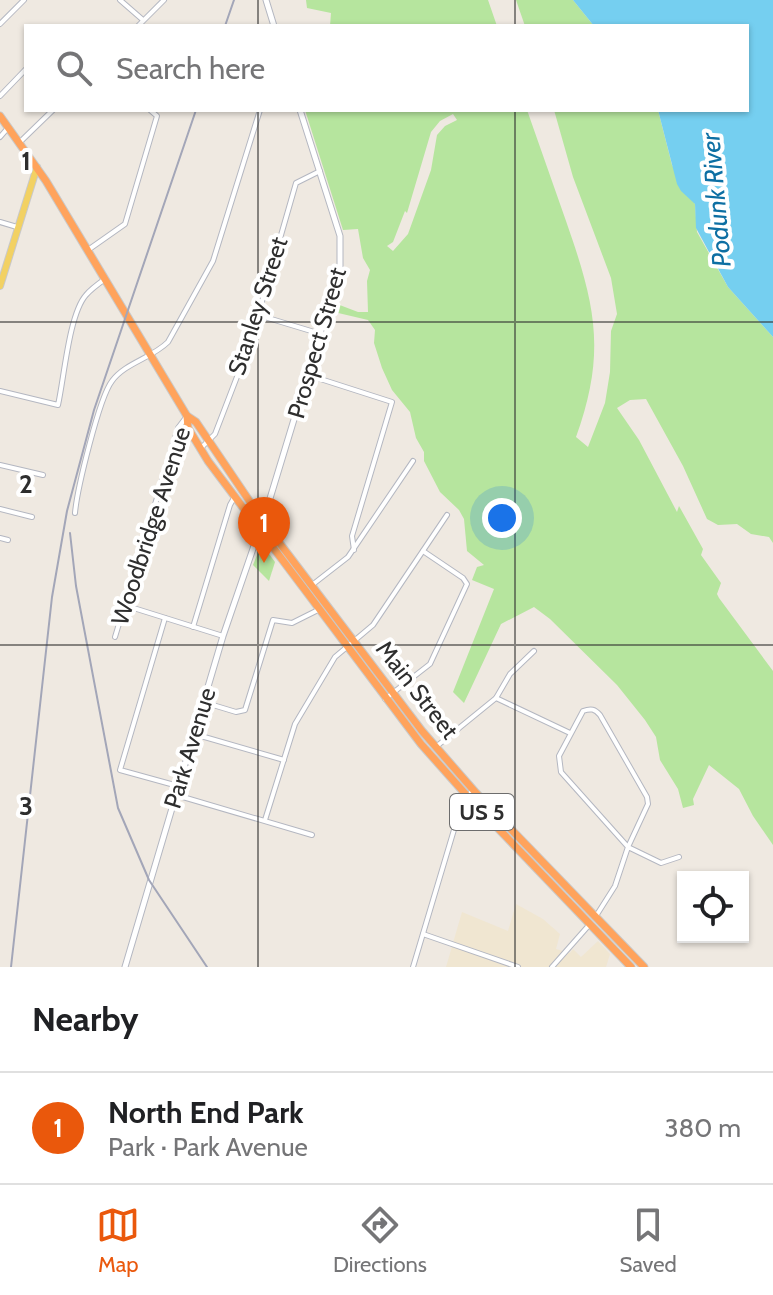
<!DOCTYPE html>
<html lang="en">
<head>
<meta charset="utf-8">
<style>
  body { margin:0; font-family:Cabin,sans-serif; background:#f6f6f6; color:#202124 }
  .controls { position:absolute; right:24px; bottom:24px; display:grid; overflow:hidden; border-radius:0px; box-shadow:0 2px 6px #0004 }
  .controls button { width:72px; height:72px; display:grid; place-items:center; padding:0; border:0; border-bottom:2px solid #e0e0e0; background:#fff; color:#202124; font:40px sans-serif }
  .you { position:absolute; left:502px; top:518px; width:28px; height:28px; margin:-20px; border:6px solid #fff; border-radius:50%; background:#1a73e8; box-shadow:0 0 0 12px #1a73e833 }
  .badge { display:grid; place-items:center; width:52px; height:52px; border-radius:50%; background:#ea580c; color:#fff; font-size:26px; font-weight:700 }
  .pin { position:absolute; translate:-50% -66px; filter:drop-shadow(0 2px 4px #0008) }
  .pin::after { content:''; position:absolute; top:42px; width:28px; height:24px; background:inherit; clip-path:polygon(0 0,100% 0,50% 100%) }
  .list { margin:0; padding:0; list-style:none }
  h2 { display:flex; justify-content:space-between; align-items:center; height:104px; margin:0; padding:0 32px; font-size:34px }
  h2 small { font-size:26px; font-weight:400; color:#757577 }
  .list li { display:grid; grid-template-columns:52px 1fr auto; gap:24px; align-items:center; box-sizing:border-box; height:112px; padding:0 32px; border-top:2px solid #e0e0e0 }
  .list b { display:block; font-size:30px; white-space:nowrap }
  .list p { margin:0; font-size:26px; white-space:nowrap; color:#757577 }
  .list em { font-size:26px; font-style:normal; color:#757577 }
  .icon { flex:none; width:44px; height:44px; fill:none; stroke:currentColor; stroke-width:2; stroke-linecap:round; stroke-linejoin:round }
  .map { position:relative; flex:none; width:773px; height:967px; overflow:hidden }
  .search { position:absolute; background:#fff; box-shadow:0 2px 6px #0004; left:24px; right:24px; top:24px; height:88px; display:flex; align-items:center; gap:20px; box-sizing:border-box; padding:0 28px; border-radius:0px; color:#757577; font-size:30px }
  .sheet { height:216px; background:#fff }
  nav { display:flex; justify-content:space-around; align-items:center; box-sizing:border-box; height:112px; border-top:2px solid #e0e0e0; background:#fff; font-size:22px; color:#757577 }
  nav a { display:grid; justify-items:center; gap:4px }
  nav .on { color:#ea580c }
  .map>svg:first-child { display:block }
</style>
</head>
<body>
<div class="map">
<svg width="773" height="967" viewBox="0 0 773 967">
  <rect width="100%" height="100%" fill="#efe9e1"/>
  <polygon fill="#f0e6d1" points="516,904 543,919 560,934 556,949 570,953 573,949 581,957 598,941 610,954 606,967 446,967 462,912 508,931"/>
  <g fill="#b6e59e" fill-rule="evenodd">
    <polygon points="306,0 488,0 497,26 330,26 331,13 307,8"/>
    <polygon points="516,0 573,0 594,26 525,26"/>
    <path d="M305,110H527C540,147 553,184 566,221C595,304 607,351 576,437L588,447L605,403L610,372L611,331L617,314L611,278L573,177L554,110H658L672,165L695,204L697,232L728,287L773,337V543L769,537L751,534L737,524L718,525L707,519L683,466L646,399L630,400L617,408L639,440L677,512L679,506L703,549L701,555L721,583L717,594L719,598L773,671V845L753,816L739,789L709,765L693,799L694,805L683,808L678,789L660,760L656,737L645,720L617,685L550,619L534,607L501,624L464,703L453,692L494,589L472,580L477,567L484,565L467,551L464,519L459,510L440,492L424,461V452L416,438L410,412L392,390L382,368L374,343L375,330L368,320L334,312L337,304L358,312H368L367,281L370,270L363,258L358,229L343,230ZM453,114L457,120L445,126L437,135L431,170L408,234L393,251L387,246L393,242L405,211L407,213L431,132L440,121Z"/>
    <polygon points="264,547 275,562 269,581 253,565 259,550"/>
  </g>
  <polygon fill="#75cff0" points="573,0 773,0 773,337 728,287 696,228 695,204 681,191 677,184 658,110 747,110 747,26 594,26"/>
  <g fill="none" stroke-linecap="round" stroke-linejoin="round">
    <g stroke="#b4b7c1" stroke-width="6">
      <g id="street">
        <polyline points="120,0 143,20"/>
        <polyline points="0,24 24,0"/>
        <polyline points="138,26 164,0"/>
        <polyline points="0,96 26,69"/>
        <polyline points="0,137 7,129"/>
        <polyline points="20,142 53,110"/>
        <polyline points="0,222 17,227"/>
        <polyline points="88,250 125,224 157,116 150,110"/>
        <polyline points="258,315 321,334"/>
        <polyline points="308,375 392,402 352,536 354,550"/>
        <path d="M0,391L58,405C64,379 69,314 86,295C91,289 98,284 105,279"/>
        <polyline points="200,449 215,434 250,343 296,183 320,171"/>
        <polyline points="0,465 43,475"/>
        <polyline points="0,509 32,517"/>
        <path d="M75,513C77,490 99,398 112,381C125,363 152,358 168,342L213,261L260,110"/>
        <polyline points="0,538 8,540"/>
        <polyline points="312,585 348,557 413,461"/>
        <polyline points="124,605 223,636"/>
        <polyline points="165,618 120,770 178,786"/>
        <polyline points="193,627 230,505 235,496"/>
        <polyline points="115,637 178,428 187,416"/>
        <polyline points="496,698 570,733"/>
        <polyline points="385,699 430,664 467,584 463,578 423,551"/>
        <polyline points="203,702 236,712 245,710 273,620 292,623 318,610"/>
        <polyline points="194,734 284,760"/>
        <polyline points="437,746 496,698 510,674 534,651"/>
        <polyline points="176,795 312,835"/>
        <polyline points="265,820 295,724 335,657 373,625 447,515"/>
        <path d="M596,916L615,886L628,847L648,804L647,797L600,715C595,709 591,708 583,711L559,756L561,772L628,847L661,863L679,857"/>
        <polyline points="423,934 518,967"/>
        <polyline points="413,967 462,803 473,790"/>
        <polyline points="552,967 590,924"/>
      </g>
    </g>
    <g stroke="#b4b7c1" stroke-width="7">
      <g id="secondary">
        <polyline points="266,0 274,26"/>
        <polyline points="125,967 223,636 268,505 340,268 340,236 300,110"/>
      </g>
    </g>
    <g stroke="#c9c9c9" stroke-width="8">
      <polyline id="primary" points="0,286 37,167"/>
    </g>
    <g stroke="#c9c9c9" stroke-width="9">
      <g id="highway">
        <polyline points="0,116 46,181 187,416 196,422 265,524 422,731 476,793 644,967"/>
        <polyline points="187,416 188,428 208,461 421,744 469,798 631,967"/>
      </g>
    </g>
    <use href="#street" stroke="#fff" stroke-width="4"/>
    <use href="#secondary" stroke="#fff" stroke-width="5"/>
    <use href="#primary" stroke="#f2d163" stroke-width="6"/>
    <use href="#highway" stroke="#ffa35c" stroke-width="7"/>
    <g stroke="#a3a6b8" stroke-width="2">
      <polyline points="225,26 234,0"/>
      <polyline points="70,533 76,586 118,808 149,880 207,967"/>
      <polyline points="11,967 52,597 67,511 94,410 196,110"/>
    </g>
  </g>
  <path fill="none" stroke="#2e2e2e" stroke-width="2" stroke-opacity="0.55" d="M258,0V26M515,0V26M258,110V967M515,110V967M0,322H773M0,645H773"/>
  <g text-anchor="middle" stroke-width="8" stroke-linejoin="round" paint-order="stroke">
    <rect fill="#fff" stroke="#6d6d6d" stroke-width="2" x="450" y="794" width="64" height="36" rx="6"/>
    <g font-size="22" font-weight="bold" fill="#2e2e2e">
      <text x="482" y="820">US 5</text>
    </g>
    <g font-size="24" fill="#2e2e2e" stroke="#fff">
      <text transform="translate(258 306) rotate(-72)" y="8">Stanley Street</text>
      <text transform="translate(317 343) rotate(-74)" y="8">Prospect Street</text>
      <text transform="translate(151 526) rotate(-72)" y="8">Woodbridge Avenue</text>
      <text transform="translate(417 690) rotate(52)" y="8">Main Street</text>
      <text transform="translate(190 748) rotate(-73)" y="8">Park Avenue</text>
    </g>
    <g font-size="26" font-style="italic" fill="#0d6fa3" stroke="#fff">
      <text transform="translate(716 200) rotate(-95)" y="9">Podunk River</text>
    </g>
  </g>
  <g font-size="26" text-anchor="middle" font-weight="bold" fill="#2e2e2e" stroke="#fff" stroke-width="8" stroke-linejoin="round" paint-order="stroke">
    <text x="26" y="170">1</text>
    <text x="26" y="493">2</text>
    <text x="26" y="815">3</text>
  </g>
</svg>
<div class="controls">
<button><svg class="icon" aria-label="locate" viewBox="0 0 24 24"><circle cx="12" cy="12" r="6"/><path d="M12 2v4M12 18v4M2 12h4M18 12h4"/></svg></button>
</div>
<div class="you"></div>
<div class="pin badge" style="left:264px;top:563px">1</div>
<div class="search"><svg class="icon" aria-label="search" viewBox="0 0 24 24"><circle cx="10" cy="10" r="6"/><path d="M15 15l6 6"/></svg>Search here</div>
</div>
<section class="sheet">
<h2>Nearby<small></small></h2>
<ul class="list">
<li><span class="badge">1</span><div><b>North End Park</b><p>Park · Park Avenue</p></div><em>380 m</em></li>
</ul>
</section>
<nav>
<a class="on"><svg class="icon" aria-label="map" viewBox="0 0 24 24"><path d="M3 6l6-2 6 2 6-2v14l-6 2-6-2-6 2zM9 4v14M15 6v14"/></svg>Map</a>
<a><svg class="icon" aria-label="directions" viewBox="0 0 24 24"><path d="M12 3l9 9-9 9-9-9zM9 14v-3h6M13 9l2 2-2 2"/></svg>Directions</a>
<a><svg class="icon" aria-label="saved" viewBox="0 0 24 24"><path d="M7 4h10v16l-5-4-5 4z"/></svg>Saved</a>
</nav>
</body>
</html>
